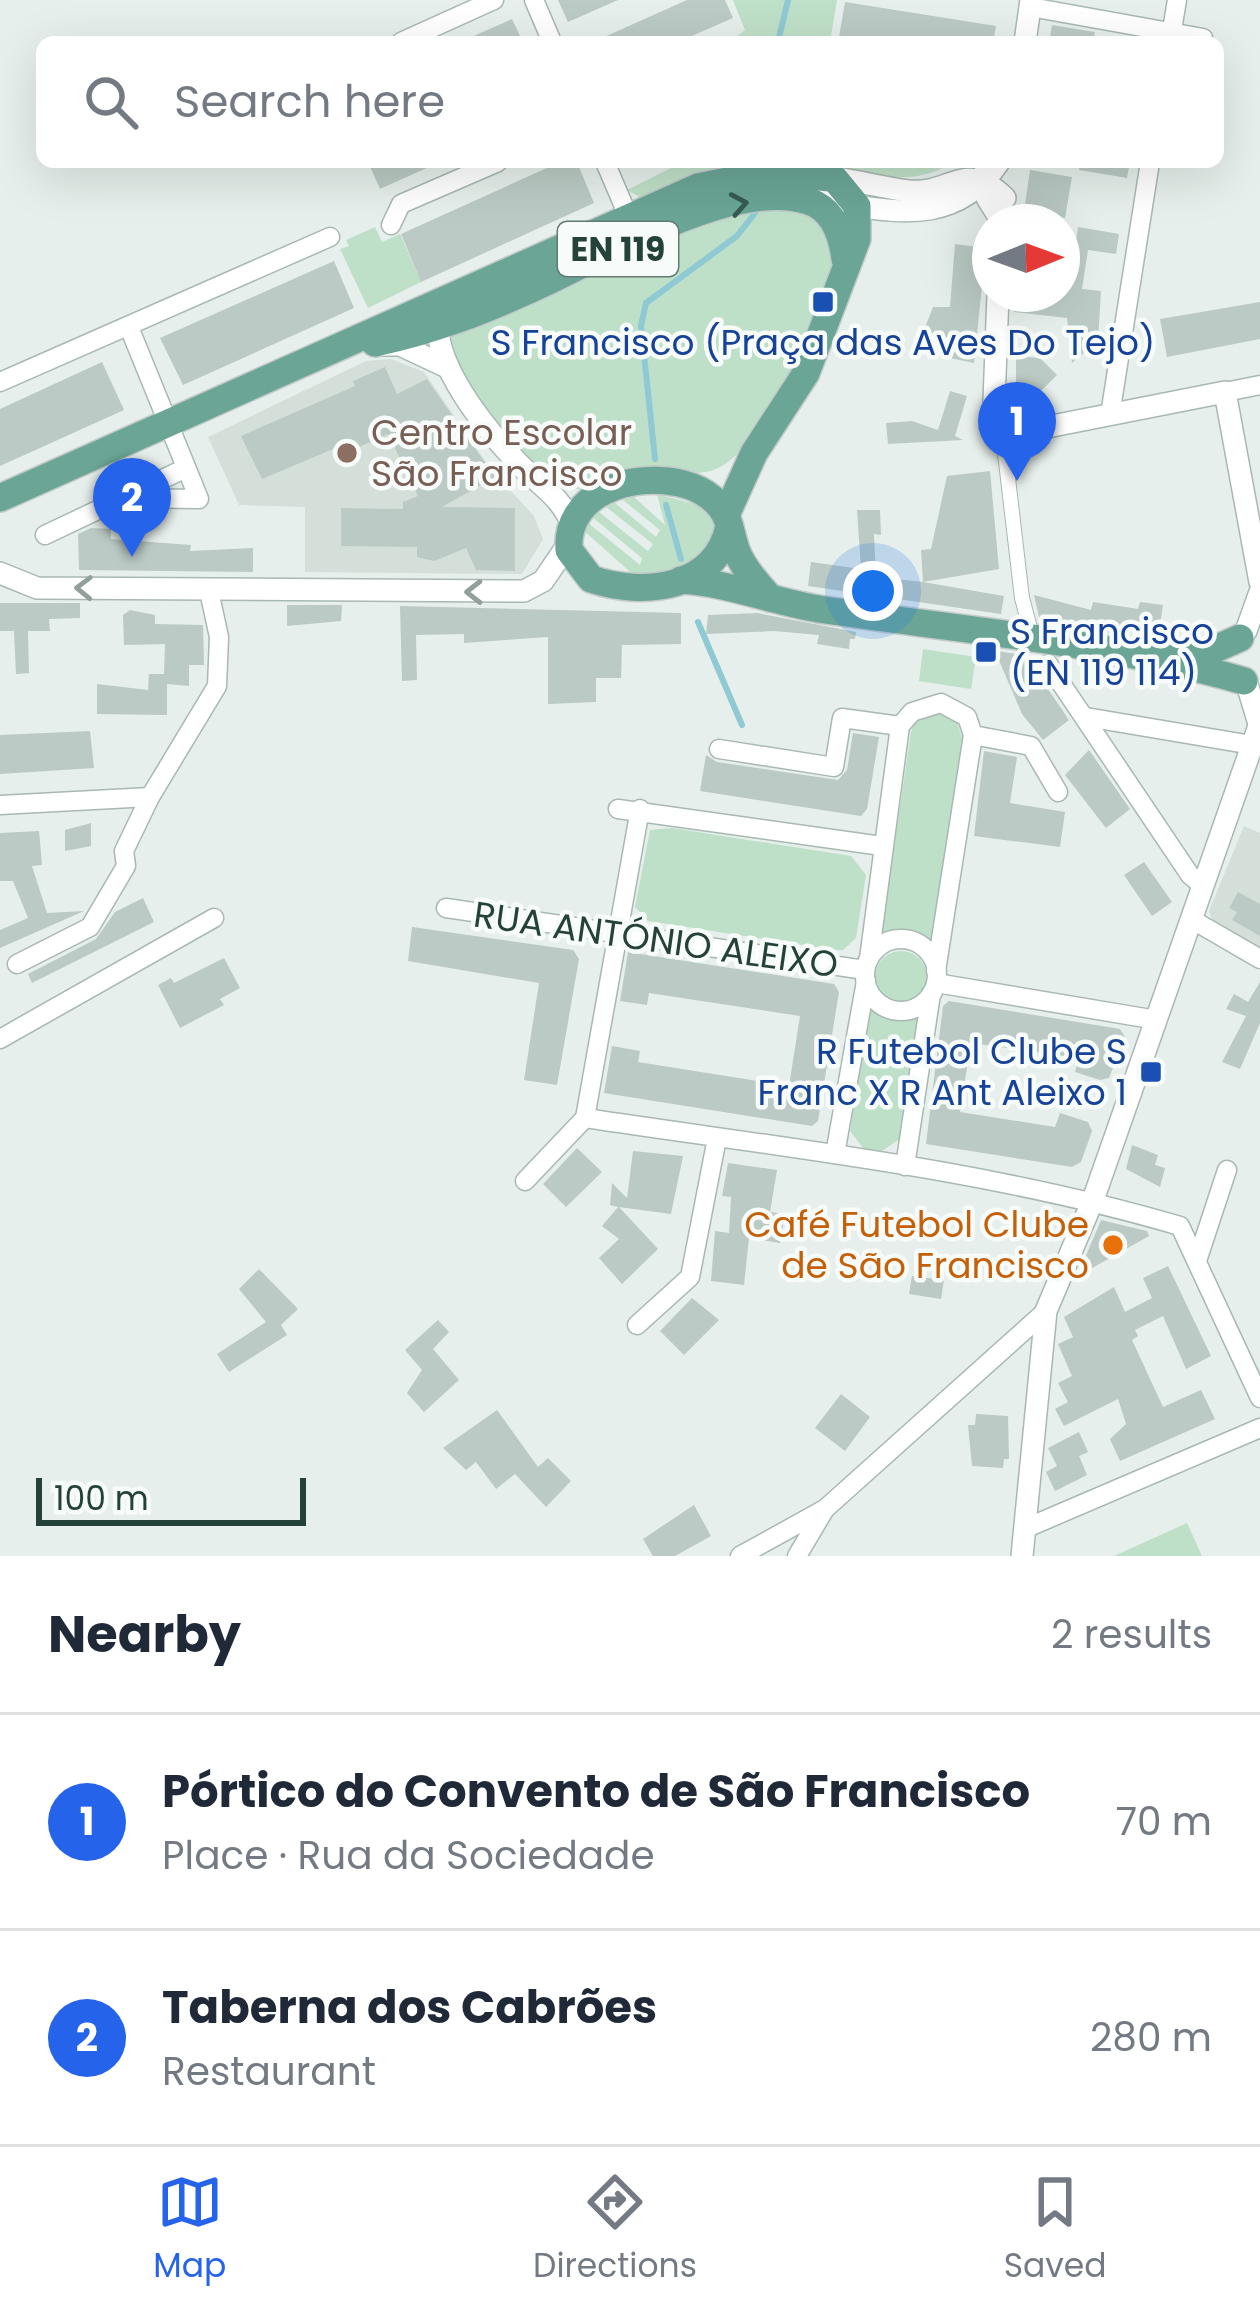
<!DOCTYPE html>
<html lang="en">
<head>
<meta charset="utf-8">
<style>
  body { margin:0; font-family:Poppins,sans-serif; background:#f2f2f3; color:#1f2937 }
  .compass { position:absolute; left:972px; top:204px; width:108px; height:108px; border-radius:50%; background:#fff; box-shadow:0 12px 48px #0002; rotate:89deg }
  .scale { position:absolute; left:36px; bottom:30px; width:270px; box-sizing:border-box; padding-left:12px; border:6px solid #24423a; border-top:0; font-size:33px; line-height:42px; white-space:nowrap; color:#24423a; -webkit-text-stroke:9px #f7fbf9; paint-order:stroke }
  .you { position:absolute; left:873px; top:591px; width:42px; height:42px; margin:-30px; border:9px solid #fff; border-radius:50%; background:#1a73e8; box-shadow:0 0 0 18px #1a73e833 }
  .badge { display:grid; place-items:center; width:78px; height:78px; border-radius:50%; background:#2563eb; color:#fff; font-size:39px; font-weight:700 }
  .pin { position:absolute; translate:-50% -99px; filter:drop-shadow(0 3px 6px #0008) }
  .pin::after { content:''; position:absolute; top:63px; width:42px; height:36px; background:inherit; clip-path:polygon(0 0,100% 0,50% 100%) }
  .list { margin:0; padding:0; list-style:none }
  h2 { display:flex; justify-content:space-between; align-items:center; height:156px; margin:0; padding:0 48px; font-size:51px }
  h2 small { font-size:39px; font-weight:400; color:#747a83 }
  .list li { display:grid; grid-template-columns:78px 1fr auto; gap:36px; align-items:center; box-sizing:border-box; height:216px; padding:0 48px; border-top:3px solid #e0e1e3 }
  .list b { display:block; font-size:45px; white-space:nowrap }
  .list p { margin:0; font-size:39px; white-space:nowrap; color:#747a83 }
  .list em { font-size:39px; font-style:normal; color:#747a83 }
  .icon { flex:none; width:66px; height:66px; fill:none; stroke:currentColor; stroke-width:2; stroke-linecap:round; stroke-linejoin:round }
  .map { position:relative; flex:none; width:1260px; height:1556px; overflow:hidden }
  .search { position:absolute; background:#fff; box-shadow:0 12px 48px #0002; left:36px; right:36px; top:36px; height:132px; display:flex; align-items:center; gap:30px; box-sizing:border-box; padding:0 42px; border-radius:18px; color:#747a83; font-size:45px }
  .sheet { height:588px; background:#fff }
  nav { display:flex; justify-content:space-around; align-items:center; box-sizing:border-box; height:168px; border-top:3px solid #e0e1e3; background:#fff; font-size:33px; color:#747a83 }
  nav a { display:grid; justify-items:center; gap:6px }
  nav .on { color:#2563eb }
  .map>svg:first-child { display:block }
</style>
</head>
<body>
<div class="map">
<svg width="1260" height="1556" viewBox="0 0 1260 1556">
  <rect width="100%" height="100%" fill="#e6efeb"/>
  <g fill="#d4dfda">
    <polygon points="391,359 424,372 490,468 534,516 543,539 522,574 305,572 305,507 239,505 208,437 366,361"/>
    <polygon points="1244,826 1260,833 1260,949 1213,922 1209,911"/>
  </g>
  <g fill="#bfe0c8">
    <polygon points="733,0 837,0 830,42 729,42 745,30"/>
    <path d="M683,162H953C907,194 842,167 789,164C752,161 683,189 645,200L627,190Z"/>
    <path d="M749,207L810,209L836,247C827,311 780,426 725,464C702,480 680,469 654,470C627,470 602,491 575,489C520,485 460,381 447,333L714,216Z"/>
    <polygon points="375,227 382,242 400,234 421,282 368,308 340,249 349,246 346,240"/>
    <polygon points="657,494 709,508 720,530 689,567 637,578 582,529 587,522 640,565 642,558 592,517 599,512 648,551 653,544 606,507 615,503 656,537 660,530 623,500 634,497 665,525"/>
    <polygon points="923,649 976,657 971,689 919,681"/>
    <polygon points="935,709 956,719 963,740 931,941 903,931 881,935 911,732 915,720"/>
    <polygon points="672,828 851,856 866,875 856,938 843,950 834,950 648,921 635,907 650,830"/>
    <circle cx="901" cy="977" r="26"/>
    <polygon points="870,1007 893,1020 919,1016 901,1138 882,1151 864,1149 850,1131"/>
    <polygon points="1187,1523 1202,1556 1114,1556"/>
  </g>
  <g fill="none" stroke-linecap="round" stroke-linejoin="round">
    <g stroke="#8ec9d4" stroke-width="6">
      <polyline points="778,42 788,0"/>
      <polyline points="655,459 641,326 646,303 737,236 755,213"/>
      <polyline points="666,505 681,559"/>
      <polyline points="698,622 742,725"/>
    </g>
  </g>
  <g fill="#bbcac4">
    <polygon points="558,0 618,0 568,22"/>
    <polygon points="687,0 725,0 733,18 678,42 593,42"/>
    <polygon points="845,2 996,26 993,42 839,37"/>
    <polygon points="512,19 523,42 460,42"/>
    <polygon points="1052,25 1095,32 1093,42 1049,42"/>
    <polygon points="368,162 440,162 380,189"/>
    <polygon points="560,162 577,162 594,203 421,282 401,234"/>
    <polygon points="1080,162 1130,162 1127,178 1079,170"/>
    <polygon points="1030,170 1072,177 1065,218 1024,211"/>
    <polygon points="1078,227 1119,234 1116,254 1088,250 1082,289 1101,291 1098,341 1072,363 1067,318 1014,312 1017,294 1062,294 1068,246 1075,248"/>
    <polygon points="955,244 986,248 974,363 916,351 933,307 950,307"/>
    <polygon points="334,261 354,308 183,385 160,338"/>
    <polygon points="1260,302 1260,339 1167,357 1160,319"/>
    <polygon points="1016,356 1040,358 1057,375 1028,404 1016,406"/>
    <polygon points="102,362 124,410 0,466 0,409"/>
    <polygon points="385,367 397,394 427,379 495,477 442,507 515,508 515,571 476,570 466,548 434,561 417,557 417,547 341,546 341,508 403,509 403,502 418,496 388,434 348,452 345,444 262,479 241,436 355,386 353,381"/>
    <polygon points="950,391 967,396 955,436 963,440 888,444 886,423 912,421 938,430"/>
    <polygon points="990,471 999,569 923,582 1004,596 1001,614 808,586 811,562 861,569 857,510 880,510 881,535 874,534 876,577 923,582 921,550 931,549 947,476"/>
    <polygon points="91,528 111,529 111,539 191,545 190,551 253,548 253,572 79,570 78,534"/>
    <polygon points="1034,595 1091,610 1093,602 1138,609 1140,602 1163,605 1159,630 1125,625 1123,635 1040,621"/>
    <polygon points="0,603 80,603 80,618 49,619 50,631 28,631 29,673 16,674 14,631 0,631"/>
    <polygon points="287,605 342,605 341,621 287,626"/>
    <polygon points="400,606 681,613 681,644 622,645 621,678 596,678 596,702 548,704 548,637 464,643 464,634 416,635 417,680 402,681"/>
    <polygon points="130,610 155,615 155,624 203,625 204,665 189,665 189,686 167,684 167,715 97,714 97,684 148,690 149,674 164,674 165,644 124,645 123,615"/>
    <polygon points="757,613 856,632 855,639 850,639 849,649 817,644 819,635 774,631 706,634 708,615"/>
    <polygon points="995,651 1025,655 1069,720 1043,740 1022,714"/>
    <polygon points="90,731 94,768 0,774 0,735"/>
    <polygon points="853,733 879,737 867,809 861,816 700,791 706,755 717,762 838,780 847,770"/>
    <polygon points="1089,750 1130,809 1106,828 1065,775"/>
    <polygon points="984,751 1017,757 1010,803 1065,812 1060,847 974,836"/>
    <polygon points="91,823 91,846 65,851 65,830"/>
    <polygon points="39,831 42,865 32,866 47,913 84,911 0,948 0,930 28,918 13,881 0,881 0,833"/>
    <polygon points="1144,862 1172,902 1152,916 1124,875"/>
    <polygon points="1238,892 1260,904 1260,936 1232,920 1237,912 1229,908"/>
    <polygon points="143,898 154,922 32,983 28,974 96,939 115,912"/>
    <polygon points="412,927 573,950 579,959 557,1085 524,1080 539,983 408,961"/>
    <polygon points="628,952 834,984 839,992 818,1121 812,1126 604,1093 612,1046 640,1051 638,1062 789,1086 800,1016 649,993 647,1005 620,1001"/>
    <polygon points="224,958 240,988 220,999 224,1005 180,1028 158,985 171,978 174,983"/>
    <polygon points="1260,982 1260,1023 1240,1069 1222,1062 1246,1016 1226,1009 1234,994 1248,1002"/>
    <polygon points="949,1001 1120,1029 1125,1037 1109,1078 1100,1080 1075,1072 1079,1058 971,1043 960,1112 1055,1127 1060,1113 1088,1122 1092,1131 1081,1162 1072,1167 926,1144 943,1006"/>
    <polygon points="1132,1145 1158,1155 1155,1165 1165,1168 1160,1187 1126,1169"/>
    <polygon points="577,1148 602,1172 566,1207 543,1184"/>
    <polygon points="633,1151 683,1156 671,1214 619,1207 658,1249 622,1284 599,1258 619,1239 602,1226 618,1207 610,1205 612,1183 627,1198"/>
    <polygon points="728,1163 777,1170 770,1212 785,1214 780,1243 749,1238 744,1285 711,1281 715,1231 729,1233 731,1197 722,1196"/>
    <polygon points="1101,1220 1147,1231 1149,1236 1085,1272 1082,1265"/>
    <polygon points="1168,1266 1211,1356 1186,1369 1163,1316 1135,1330 1138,1336 1132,1340 1163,1407 1201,1390 1215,1419 1120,1461 1110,1439 1126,1424 1118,1399 1064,1426 1055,1409 1068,1402 1058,1383 1072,1376 1058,1344 1073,1337 1064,1317 1114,1287 1125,1312 1152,1298 1143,1278"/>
    <polygon points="259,1269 298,1309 281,1325 287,1335 229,1372 217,1354 266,1322 239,1289"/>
    <polygon points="912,1276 944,1280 941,1299 909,1294"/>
    <polygon points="692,1298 719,1320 684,1355 660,1331"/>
    <polygon points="438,1320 449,1332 433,1349 459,1380 424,1412 407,1393 422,1370 405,1350"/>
    <polygon points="841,1394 870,1417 845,1451 815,1428"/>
    <polygon points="497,1410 538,1467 548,1458 571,1481 546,1507 515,1474 496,1489 476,1462 466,1470 443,1448"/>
    <polygon points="976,1414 1008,1416 1009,1459 1004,1459 1003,1468 972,1466 968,1425 975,1425"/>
    <polygon points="1079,1432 1088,1452 1079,1456 1087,1475 1055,1491 1046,1472 1057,1466 1048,1448"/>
    <polygon points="694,1505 711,1536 675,1556 653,1556 643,1539"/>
  </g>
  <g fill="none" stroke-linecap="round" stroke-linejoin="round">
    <g stroke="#a8b8b2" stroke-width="16">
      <polyline id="pedestrian" points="1001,419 1022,598 1033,639"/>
    </g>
    <g stroke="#a8b8b2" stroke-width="21">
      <g id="minor">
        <polyline points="534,0 552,42"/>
        <polyline points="1030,7 1203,38"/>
        <polyline points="401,42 494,0"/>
        <polyline points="1170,42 1177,0"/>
        <polyline points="605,162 629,218"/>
        <polyline points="391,225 401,204 498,162"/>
        <polyline points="0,382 330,237"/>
        <polyline points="1225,392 1260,385"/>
        <polyline points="1110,415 1150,162"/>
        <polyline points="123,498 199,499 129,327"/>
        <polyline points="45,535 186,468"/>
        <polyline points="1048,664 1190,875 1202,885"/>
        <polyline points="1086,717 1252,745"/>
        <polyline points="973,735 1031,746 1058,792"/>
        <polyline points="719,749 834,767 842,718 900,726"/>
        <polyline points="0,805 150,797"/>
        <polyline points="618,809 882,846"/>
        <polyline points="446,908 865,970"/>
        <polyline points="1191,919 1260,959"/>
        <circle cx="901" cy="975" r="36"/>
        <polyline points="869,959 900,726 912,712 941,703 967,717 973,735 936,971"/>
        <polyline points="17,964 90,927 126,866 124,851 150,797 217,686 219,637 209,591"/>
        <polyline points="936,983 1157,1020"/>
        <polyline points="0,1039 214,918"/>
        <path d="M585,1118C784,1148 987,1169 1180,1226L1260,1398"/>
        <polyline points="835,1154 866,981"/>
        <polyline points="905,1166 931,994"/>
        <polyline points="525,1181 585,1118 640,809"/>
        <polyline points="1197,1261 1227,1170"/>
        <polyline points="637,1325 690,1277 717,1138"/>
        <polyline points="1024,1529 1260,1428"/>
        <polyline points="740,1556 825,1509 1046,1311"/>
        <polyline points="797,1556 825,1509"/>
      </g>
    </g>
    <g stroke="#a8b8b2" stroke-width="24">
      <g id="tertiary">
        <polyline points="1025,42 1031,0"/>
        <polyline points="984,174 987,198 1002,222"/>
        <path d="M834,178C859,181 884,188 909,191C952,195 964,158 1005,198"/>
        <path d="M807,200C880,206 950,235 999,162"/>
        <polyline points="998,294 994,402 1008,424 1042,428 1225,392 1260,582"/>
        <path d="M439,314C429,361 486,429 517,462C537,483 562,497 572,525"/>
        <polyline points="383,345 400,345 449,368"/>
        <polyline points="0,573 37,588 524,591 543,581 569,543"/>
        <polyline points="1246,631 1260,592"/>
        <polyline points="1247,684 1259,724"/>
        <polyline points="1022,1556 1046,1311 1093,1200 1260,723"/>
      </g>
    </g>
    <g stroke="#c2cac8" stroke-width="30">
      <g id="primary">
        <path d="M375,343C433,331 486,310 540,285C605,255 735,177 808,201C834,209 842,235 845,259"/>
        <polyline points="0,498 698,187 767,173 834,178 857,206 857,239 806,373 754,453 726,515"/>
        <path d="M729,526C716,589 644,597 591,579L569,550C567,523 582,501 607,490C640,474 697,476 721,508C731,521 731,537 737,552C744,569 758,584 770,598"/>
        <path d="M681,580C731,583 776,603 825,610C964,630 1108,642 1244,681"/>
        <polyline points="1172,658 1204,654 1240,638"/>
      </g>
    </g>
    <use href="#pedestrian" stroke="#fff" stroke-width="14"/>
    <use href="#minor" stroke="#fff" stroke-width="18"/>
    <use href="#tertiary" stroke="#fff" stroke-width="21"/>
    <use href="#primary" stroke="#6aa596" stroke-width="27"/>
  </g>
  <defs><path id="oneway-chevron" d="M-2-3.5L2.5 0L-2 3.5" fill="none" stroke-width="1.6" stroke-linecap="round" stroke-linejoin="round" transform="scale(3)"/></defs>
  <use stroke="#365b51" href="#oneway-chevron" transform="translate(739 204) rotate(-10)"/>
  <g stroke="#92a09c">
    <use href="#oneway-chevron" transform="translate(84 588) rotate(-179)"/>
    <use href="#oneway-chevron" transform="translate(474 592) rotate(-180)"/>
  </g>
  <g fill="#1a4fb4" stroke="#f7fbf9" stroke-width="4.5">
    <rect x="811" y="290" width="24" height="24" rx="6"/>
    <rect x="974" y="640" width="24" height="24" rx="6"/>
    <rect x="1139" y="1060" width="24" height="24" rx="6"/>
  </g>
  <circle fill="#8d6e63" stroke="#f7fbf9" stroke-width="4.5" cx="347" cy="453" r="12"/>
  <circle fill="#e8710a" stroke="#f7fbf9" stroke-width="4.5" cx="1113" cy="1245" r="12"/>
  <g text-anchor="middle" stroke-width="9" stroke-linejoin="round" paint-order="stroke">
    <rect fill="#f7fbf9" stroke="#637a73" stroke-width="3" x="558" y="222" width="120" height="54" rx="9"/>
    <g font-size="33" font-weight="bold" fill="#24423a">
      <text x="618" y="261">EN 119</text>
    </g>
    <g font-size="36" fill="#164399" stroke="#f7fbf9">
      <text x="823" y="355">S Francisco (Praça das Aves Do Tejo)</text>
      <text x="1010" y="644" text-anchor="start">S Francisco<tspan x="1010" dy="41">(EN 119 114)</tspan></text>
      <text x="1127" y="1064" text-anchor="end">R Futebol Clube S<tspan x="1127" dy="41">Franc X R Ant Aleixo 1</tspan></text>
    </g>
    <g font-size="36" fill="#785e54" stroke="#f7fbf9" text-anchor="start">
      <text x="371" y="445">Centro Escolar<tspan x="371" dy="41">São Francisco</tspan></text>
    </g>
    <g font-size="36" fill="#24423a" stroke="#f7fbf9">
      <text transform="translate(656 939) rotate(8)" y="13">RUA ANTÓNIO ALEIXO</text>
    </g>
    <g font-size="36" fill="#c56008" stroke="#f7fbf9" text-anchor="end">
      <text x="1089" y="1237">Café Futebol Clube<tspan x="1089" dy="41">de São Francisco</tspan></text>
    </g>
  </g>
</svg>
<svg class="compass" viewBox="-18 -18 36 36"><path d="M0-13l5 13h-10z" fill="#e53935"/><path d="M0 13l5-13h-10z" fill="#747a83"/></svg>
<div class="scale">100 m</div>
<div class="you"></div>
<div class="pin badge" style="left:1017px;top:481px">1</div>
<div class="pin badge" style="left:132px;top:557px">2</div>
<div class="search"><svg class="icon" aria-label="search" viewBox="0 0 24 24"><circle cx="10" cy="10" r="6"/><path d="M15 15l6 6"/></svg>Search here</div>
</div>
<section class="sheet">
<h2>Nearby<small>2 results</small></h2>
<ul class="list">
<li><span class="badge">1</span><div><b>Pórtico do Convento de São Francisco</b><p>Place · Rua da Sociedade</p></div><em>70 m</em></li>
<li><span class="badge">2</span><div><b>Taberna dos Cabrões</b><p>Restaurant</p></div><em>280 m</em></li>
</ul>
</section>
<nav>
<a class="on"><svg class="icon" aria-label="map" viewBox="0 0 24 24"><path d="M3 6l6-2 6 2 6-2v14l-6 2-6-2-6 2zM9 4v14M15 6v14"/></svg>Map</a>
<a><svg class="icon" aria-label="directions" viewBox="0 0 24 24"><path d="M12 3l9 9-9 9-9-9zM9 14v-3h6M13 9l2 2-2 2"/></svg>Directions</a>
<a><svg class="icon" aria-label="saved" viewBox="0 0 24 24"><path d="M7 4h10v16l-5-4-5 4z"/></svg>Saved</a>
</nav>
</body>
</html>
